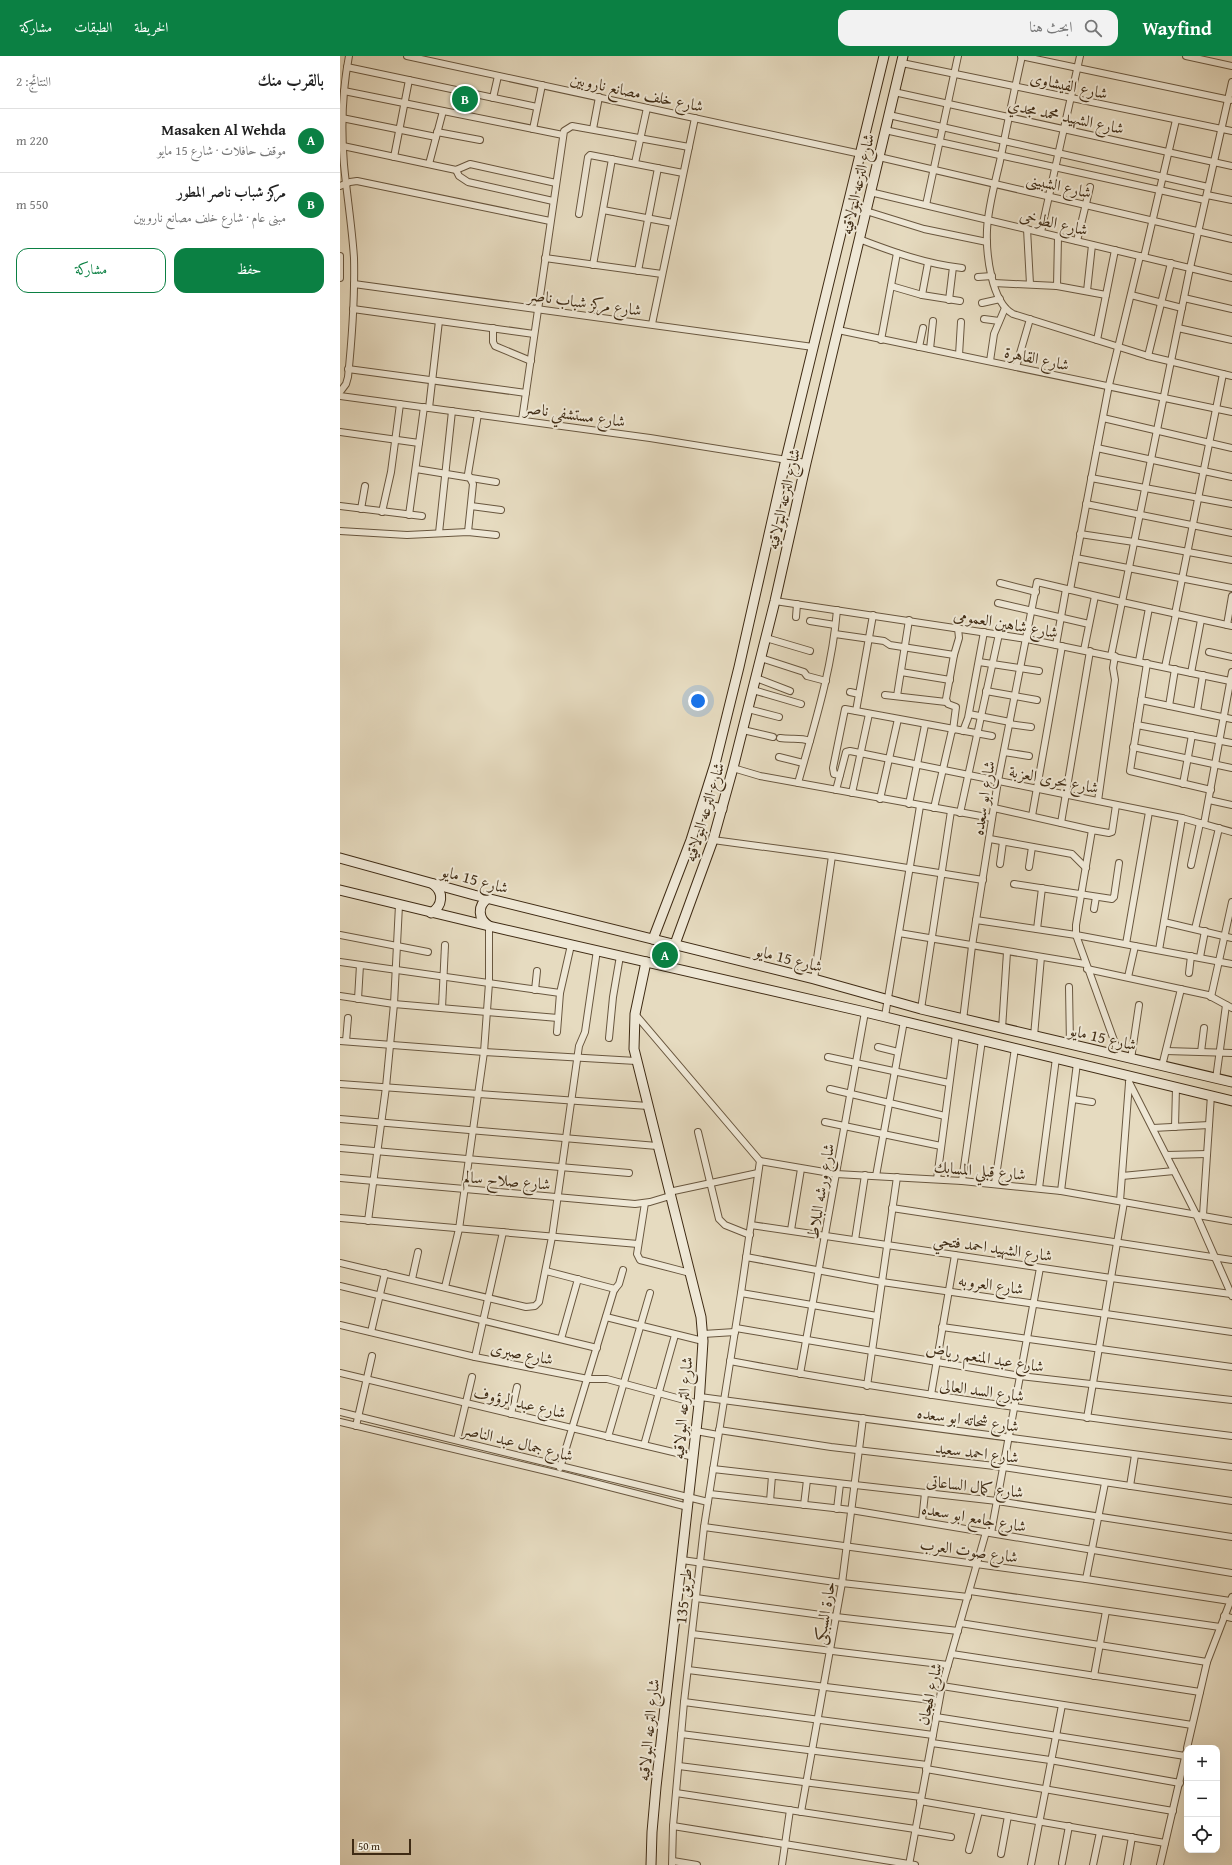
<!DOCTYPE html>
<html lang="ar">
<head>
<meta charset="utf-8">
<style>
  body { margin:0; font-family:"Gentium Book Plus",Amiri,serif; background:#f2f2f2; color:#222; direction:rtl }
  .controls { position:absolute; right:12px; bottom:12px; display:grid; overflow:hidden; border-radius:8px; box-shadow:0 4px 16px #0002 }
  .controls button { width:36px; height:36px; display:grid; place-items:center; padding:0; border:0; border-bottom:1px solid #e0e0e0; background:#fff; color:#222; font:20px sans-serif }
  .scale { position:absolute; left:12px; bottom:10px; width:59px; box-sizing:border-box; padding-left:4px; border:2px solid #3f2b14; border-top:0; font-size:11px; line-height:14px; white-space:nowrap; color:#3f2b14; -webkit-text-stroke:3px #efe8d6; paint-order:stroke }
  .you { position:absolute; left:358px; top:645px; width:14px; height:14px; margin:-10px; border:3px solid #fff; border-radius:50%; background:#1a73e8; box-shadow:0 0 0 6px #1a73e833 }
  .badge { display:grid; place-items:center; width:26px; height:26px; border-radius:50%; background:#0b8043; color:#fff; font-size:13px; font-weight:700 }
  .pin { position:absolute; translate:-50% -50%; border:2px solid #fff; box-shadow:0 1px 4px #0006 }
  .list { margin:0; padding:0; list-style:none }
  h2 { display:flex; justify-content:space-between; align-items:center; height:52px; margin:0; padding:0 16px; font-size:17px }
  h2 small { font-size:13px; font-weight:400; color:#767676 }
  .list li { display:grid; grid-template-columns:26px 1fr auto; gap:12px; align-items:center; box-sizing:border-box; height:64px; padding:0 16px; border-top:1px solid #e0e0e0 }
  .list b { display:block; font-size:15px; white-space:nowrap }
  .list p { margin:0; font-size:13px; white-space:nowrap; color:#767676 }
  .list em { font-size:13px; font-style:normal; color:#767676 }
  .actions { display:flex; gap:8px; padding:12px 16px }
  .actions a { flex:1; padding:9px 0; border:1px solid #0b8043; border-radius:12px; text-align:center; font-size:14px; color:#0b8043 }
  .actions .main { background:#0b8043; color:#fff }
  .icon { flex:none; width:22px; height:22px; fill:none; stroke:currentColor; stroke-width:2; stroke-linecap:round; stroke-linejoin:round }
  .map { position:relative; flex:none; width:892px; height:1809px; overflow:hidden; direction:ltr }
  header { display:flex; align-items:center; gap:24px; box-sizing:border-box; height:56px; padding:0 20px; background:#0b8043; color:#fff }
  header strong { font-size:19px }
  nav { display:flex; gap:22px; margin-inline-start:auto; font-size:14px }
  .search { width:280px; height:36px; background:#f2f2f2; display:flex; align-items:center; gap:10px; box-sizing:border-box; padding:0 14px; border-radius:12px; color:#767676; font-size:15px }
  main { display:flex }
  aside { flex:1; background:#fff }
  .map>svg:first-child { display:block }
</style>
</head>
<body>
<header>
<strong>Wayfind</strong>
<div class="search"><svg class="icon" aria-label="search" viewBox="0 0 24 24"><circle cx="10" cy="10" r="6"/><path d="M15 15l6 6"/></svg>ابحث هنا</div>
<nav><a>الخريطة</a><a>الطبقات</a><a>مشاركة</a></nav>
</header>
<main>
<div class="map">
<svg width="892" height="1809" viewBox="0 0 892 1809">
  <rect width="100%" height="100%" fill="#e6dbc0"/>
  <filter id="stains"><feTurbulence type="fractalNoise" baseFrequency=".005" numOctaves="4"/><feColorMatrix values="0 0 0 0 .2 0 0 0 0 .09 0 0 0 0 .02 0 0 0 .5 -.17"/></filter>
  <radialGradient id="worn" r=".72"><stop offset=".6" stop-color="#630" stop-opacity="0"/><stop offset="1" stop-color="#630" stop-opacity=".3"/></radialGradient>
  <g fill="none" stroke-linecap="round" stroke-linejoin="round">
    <g stroke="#69573f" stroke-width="8">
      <g id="street">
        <polyline points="67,0 521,98"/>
        <polyline points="681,0 890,44"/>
        <path d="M682,0C674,35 667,70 660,105C655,127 648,151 647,174C646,197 651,246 673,258L808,300L892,320"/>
        <polyline points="846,0 892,10"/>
        <polyline points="562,7 892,75"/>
        <polyline points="7,11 197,51"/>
        <polyline points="4,35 223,79"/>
        <polyline points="554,36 892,110"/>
        <polyline points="153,42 158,20"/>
        <polyline points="549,59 868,131"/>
        <polyline points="2,62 96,81"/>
        <polyline points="193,73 202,29"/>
        <polyline points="253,73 259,41"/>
        <polyline points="545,74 865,144"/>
        <polyline points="97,76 140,84"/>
        <polyline points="3,90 116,114 130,108 216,127"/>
        <polyline points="54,101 69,24"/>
        <polyline points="539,101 892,183"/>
        <polyline points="295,107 307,52"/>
        <polyline points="89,108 103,55"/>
        <polyline points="116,114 119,120 128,126 213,145"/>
        <polyline points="0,130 10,126 17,125 210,165"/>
        <polyline points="530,136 892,222"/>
        <polyline points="867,139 892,144"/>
        <polyline points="586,149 618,0"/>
        <polyline points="263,154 333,167"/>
        <polyline points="526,155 584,173 647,186"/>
        <polyline points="239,158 248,101 250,99 343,117"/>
        <polyline points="687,173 690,228"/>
        <polyline points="701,176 740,0"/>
        <path d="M519,183C553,196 586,208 622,212"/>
        <polyline points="737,185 750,131"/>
        <polyline points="0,200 0,222"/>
        <polyline points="804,201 836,64"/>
        <polyline points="205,202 322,218"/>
        <polyline points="253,209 272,103"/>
        <polyline points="298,215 318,112"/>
        <polyline points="638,221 652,220"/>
        <polyline points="654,227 717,230 766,239"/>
        <polyline points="14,228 473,291"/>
        <polyline points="551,230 582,239 620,245"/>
        <polyline points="717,230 718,181"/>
        <polyline points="747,235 752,189"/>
        <polyline points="582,239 588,207"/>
        <polyline points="791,239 842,252"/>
        <polyline points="844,242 892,253"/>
        <polyline points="609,244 613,211"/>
        <polyline points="642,247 660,243"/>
        <polyline points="13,253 194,278"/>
        <polyline points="644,263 659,265"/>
        <polyline points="312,268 355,62"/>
        <polyline points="153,272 153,286 155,290 191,305"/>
        <polyline points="838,272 892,284"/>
        <polyline points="498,274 892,356"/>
        <polyline points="541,284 557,197"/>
        <polyline points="757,284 775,194"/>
        <polyline points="579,291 583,272"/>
        <polyline points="590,293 593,265"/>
        <polyline points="619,299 621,266"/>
        <polyline points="808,300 831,207"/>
        <polyline points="650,305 654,278 665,252"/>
        <polyline points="676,311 690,263"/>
        <polyline points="8,313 186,337"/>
        <path d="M0,336L6,328L8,321C12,282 15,242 14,202C12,171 7,140 4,109C1,73 2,36 9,0"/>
        <polyline points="0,340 310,382 466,407"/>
        <polyline points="89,352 99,265"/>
        <polyline points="763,362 892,392"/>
        <polyline points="182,364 224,75 232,70 349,91"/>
        <polyline points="0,376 79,387"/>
        <polyline points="757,392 892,421"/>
        <polyline points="76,413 156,426"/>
        <polyline points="751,422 892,448"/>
        <polyline points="746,448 892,477"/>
        <polyline points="0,450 82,460"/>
        <polyline points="131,450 161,454"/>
        <polyline points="21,453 25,430"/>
        <polyline points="42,456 51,416 60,348"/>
        <polyline points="69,459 84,351"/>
        <polyline points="0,475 67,479 128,476 156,479"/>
        <polyline points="128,476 133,428 128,418 138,358"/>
        <polyline points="99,477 112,355"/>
        <polyline points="740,478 794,486 892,504"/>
        <polyline points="736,502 892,532"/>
        <polyline points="660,527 696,536"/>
        <polyline points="730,534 769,329 800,200"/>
        <polyline points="435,545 687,583 890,625"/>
        <polyline points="658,547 749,568"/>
        <polyline points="835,558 883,318"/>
        <polyline points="456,561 457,548"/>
        <polyline points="470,565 495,569"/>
        <polyline points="887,569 892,540"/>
        <polyline points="495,578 544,585 550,589 614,599"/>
        <polyline points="426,582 470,595"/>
        <polyline points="716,589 726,533"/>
        <polyline points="744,594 755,540"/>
        <polyline points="869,596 892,601"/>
        <polyline points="771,600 850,212 892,26"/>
        <polyline points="421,602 464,616 467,620 486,625"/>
        <polyline points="799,605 809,552"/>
        <polyline points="639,606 699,615"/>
        <polyline points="807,607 790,715 871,734"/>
        <polyline points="825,611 836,558"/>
        <polyline points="561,616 610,624"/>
        <polyline points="851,617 861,564"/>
        <polyline points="416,622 450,635"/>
        <polyline points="413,634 461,648"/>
        <polyline points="646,635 697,644"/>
        <polyline points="510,636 519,638"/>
        <polyline points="545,639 606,646"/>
        <polyline points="557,640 569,564"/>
        <polyline points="801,644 892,663"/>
        <polyline points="829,650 835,613"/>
        <polyline points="408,653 439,661"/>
        <polyline points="516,655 533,559"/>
        <polyline points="857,655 863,619"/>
        <polyline points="629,658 670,666"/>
        <polyline points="669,668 691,671"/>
        <polyline points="797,669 892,687"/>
        <polyline points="403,674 433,681"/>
        <polyline points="613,674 616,651 608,648 606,643 614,599 619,582 618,572"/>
        <polyline points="623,675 628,662 644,576"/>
        <path d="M440,682C451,684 459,681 470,685"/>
        <polyline points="793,691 892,712"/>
        <polyline points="664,696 689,700"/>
        <polyline points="439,701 463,707"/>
        <polyline points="393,712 420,720 652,762"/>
        <polyline points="500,719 506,696 510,695 842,762 892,776"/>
        <path d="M458,727C474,670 492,614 497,554"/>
        <polyline points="843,728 852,679"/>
        <polyline points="496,734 500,719 494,718 493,712 505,653 652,680"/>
        <polyline points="512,737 529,658"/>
        <polyline points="540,743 558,663"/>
        <polyline points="869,744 892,749"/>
        <polyline points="758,745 775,624 773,612 775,600"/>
        <polyline points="569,748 585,669"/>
        <polyline points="776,749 772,776 769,777 752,774 736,869 736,879 780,1001"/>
        <polyline points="594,752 612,674"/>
        <polyline points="654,752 752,774"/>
        <polyline points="620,757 659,578"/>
        <polyline points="692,760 722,590"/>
        <polyline points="721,767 750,595"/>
        <polyline points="864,768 892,616"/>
        <polyline points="650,783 732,798 746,812"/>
        <polyline points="373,784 492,800 643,824"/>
        <polyline points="660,808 663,786"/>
        <polyline points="851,809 860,767"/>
        <polyline points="689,811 692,791"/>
        <polyline points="674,828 772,843 774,841 779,807"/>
        <polyline points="754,853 756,841"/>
        <polyline points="636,864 736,879 892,908"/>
        <polyline points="824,866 892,882"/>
        <polyline points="697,873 702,832"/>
        <polyline points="855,873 879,772"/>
        <polyline points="559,877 745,908"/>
        <polyline points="0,879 88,896"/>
        <polyline points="786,888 809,756"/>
        <polyline points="819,894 842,762"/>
        <polyline points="860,901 865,875"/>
        <polyline points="0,906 220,937"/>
        <polyline points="747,913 868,939 892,952"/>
        <polyline points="849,917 851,900"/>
        <polyline points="788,921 795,890"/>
        <polyline points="474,923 492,800"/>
        <polyline points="729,931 730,989"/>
        <polyline points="195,934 197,915"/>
        <polyline points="0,940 54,948 218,962"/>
        <polyline points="871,941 892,846"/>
        <polyline points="18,943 20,909"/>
        <polyline points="102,952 105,889"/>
        <polyline points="581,953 611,755"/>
        <polyline points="295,958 420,1105"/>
        <polyline points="545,960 580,750"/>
        <polyline points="623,964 632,890 658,725 697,526 782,546 892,570"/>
        <polyline points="662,973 667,896"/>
        <polyline points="217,976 220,937 231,889"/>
        <polyline points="694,980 701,901"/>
        <polyline points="269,982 273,941 280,900"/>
        <polyline points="0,985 144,996 296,1005"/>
        <polyline points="6,985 8,962"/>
        <polyline points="538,991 558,996"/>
        <polyline points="826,995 892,997"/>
        <polyline points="861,996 864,972"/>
        <polyline points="488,1001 609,1027"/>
        <polyline points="791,1003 799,949"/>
        <polyline points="822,1010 841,933"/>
        <polyline points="876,1023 886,949"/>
        <polyline points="789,1026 856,1158 892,1240"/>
        <polyline points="0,1028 308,1050"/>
        <polyline points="490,1033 605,1060"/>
        <polyline points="733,1043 752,1046"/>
        <polyline points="0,1063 317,1090"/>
        <polyline points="485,1066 601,1090"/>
        <polyline points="835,1071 836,1031"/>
        <polyline points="813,1072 869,1069"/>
        <polyline points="358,1076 379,1163 385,1169 410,1179"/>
        <polyline points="0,1092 289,1117"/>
        <polyline points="827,1099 867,1098"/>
        <polyline points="420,1105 496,1118 622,1125 721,1135 892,1165"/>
        <polyline points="536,1120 564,965"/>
        <polyline points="782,1120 834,1115"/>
        <polyline points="0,1122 295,1148 310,1146 330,1140"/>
        <polyline points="597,1123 616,978"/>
        <polyline points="622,1125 642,984"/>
        <polyline points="655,1127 675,992"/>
        <polyline points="699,1132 716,1002"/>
        <polyline points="721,1135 737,1007"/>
        <polyline points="329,1136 418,1117"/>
        <polyline points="780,1145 789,1027"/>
        <polyline points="305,1147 297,1198 300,1204 304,1205 350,1217"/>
        <polyline points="552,1152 892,1204"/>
        <polyline points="863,1159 871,1039"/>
        <polyline points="0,1162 298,1188"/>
        <polyline points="28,1165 46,1031 54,948 59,849"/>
        <polyline points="411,1169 771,1222 891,1238"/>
        <polyline points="451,1174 461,1113"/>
        <polyline points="515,1184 525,1119"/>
        <polyline points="406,1201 542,1226 892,1276"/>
        <polyline points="0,1207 186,1251 195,1250 199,1246 212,1181 239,990 245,976 257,894"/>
        <polyline points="206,1215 275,1233"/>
        <polyline points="72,1223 78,1196"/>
        <polyline points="0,1230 257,1292"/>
        <polyline points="105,1231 119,1173 144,996 149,927 149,870"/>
        <polyline points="401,1237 537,1260"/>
        <polyline points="266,1261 363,1285"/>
        <polyline points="0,1269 135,1301 248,1323 267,1323 359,1348"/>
        <polyline points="602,1271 892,1311"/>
        <polyline points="396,1272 680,1320 892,1344"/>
        <polyline points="31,1276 45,1217"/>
        <polyline points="363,1278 395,1276"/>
        <polyline points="221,1283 238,1223"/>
        <polyline points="135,1301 163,1176"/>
        <path d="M390,1305C557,1336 724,1359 892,1380"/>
        <polyline points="0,1317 354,1401"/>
        <polyline points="460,1318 525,956"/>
        <polyline points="527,1330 557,1121"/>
        <polyline points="591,1339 615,1199"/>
        <polyline points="360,1341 892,1411"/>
        <polyline points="0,1356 368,1446"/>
        <polyline points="171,1358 177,1331"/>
        <polyline points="747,1362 784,1146"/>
        <polyline points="0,1366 219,1418 348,1451"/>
        <polyline points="16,1370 32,1300"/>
        <polyline points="379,1374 491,1391 663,1411 892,1445"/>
        <polyline points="356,1375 378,1379"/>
        <polyline points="268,1381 310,1237"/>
        <polyline points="117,1384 132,1321"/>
        <polyline points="304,1389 335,1279"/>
        <polyline points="220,1412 274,1234 279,1228 283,1214"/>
        <polyline points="373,1413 657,1445 892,1481"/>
        <polyline points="790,1430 795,1399"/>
        <polyline points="370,1438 511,1454 892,1517"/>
        <polyline points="430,1445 432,1420"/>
        <polyline points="464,1449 467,1424"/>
        <polyline points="497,1453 500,1428"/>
        <polyline points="582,1465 585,1437"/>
        <polyline points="364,1471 746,1523 890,1545"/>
        <polyline points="651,1477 700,1212"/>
        <polyline points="342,1504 502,1527 628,1541"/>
        <polyline points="746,1523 765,1427"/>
        <polyline points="630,1535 880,1571"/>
        <polyline points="356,1542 496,1561 618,1575"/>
        <polyline points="884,1560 892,1562"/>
        <polyline points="620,1567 867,1606"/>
        <polyline points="352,1578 608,1609"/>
        <polyline points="612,1598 860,1636"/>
        <polyline points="348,1614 599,1645"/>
        <polyline points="754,1620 766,1555"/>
        <polyline points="602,1630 852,1669"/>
        <polyline points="344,1646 593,1679"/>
        <polyline points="596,1661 845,1700"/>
        <polyline points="341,1678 587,1709"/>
        <polyline points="592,1687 710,1704 840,1727"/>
        <polyline points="847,1692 867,1606 892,1541"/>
        <polyline points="339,1710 581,1741"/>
        <polyline points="586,1713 833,1755"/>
        <polyline points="336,1737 575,1773"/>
        <polyline points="580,1745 825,1787"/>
        <polyline points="461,1756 502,1527 523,1362"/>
        <polyline points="333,1770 575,1809"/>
        <polyline points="575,1775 611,1781"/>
        <polyline points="629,1794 639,1755"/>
        <polyline points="661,1798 668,1760"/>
        <polyline points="333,1805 357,1809"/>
        <polyline points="722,1807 729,1770"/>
        <polyline points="332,1809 333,1770 344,1646 364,1471 401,1237 420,1105"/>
        <polyline points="442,1809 450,1754"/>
        <polyline points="569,1809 602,1630 646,1476"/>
        <polyline points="691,1809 722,1649"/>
        <polyline points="753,1809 760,1776"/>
        <polyline points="787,1809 792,1781"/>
        <polyline points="820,1809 846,1697"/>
      </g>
    </g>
    <g stroke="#3f2b14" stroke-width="11">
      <g id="secondary">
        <polyline points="363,748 382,753"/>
        <polyline points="0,802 134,839 474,923 581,953 892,1026"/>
        <polyline points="0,834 149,870 525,956 892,1045"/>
        <path d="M148,842C137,850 138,863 149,870"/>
        <path d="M91,857C103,850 104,836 93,828"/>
        <polyline points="313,883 351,784 375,708 399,611 446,403 544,0"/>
        <polyline points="335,888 373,784 393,712 435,545 466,407 563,0"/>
        <polyline points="306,906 295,958 294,993 361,1261 363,1285 359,1348 316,1731 312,1776 311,1809"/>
      </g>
    </g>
    <use href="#street" stroke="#efe8d6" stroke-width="6"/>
    <use href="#secondary" stroke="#efe8d6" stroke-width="9"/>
  </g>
  <g text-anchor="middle" stroke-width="4" stroke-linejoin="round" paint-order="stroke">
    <g font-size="16" fill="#3f2b14" stroke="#efe8d6">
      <text transform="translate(729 29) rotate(12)" y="6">شارع الفيشاوى</text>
      <text transform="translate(297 36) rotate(12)" y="6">شارع خلف مصانع ناروبين</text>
      <text transform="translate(726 60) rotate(12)" y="6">شارع الشهيد محمد مجدي</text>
      <text transform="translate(517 128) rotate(-77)" y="6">شارع الترعه البولاقيه</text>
      <text transform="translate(719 129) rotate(13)" y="6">شارع الشبينى</text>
      <text transform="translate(714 166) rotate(13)" y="6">شارع الطوخى</text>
      <text transform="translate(245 246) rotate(8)" y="6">شارع مركز شباب ناصر</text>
      <text transform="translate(697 302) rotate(12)" y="6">شارع القاهرة</text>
      <text transform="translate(235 358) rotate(8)" y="6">شارع مستشفي ناصر</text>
      <text transform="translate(443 443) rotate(-77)" y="6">شارع الترعه البولاقيه</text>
      <text transform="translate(666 567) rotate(10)" y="6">شارع شاهين العمومى</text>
      <text transform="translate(714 723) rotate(11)" y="6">شارع بحرى العزبة</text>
      <text transform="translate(643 742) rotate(-81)" y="6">شارع ابو سعده</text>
      <text transform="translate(364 756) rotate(-73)" y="6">شارع الترعه البولاقيه</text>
      <text transform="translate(135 823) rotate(15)" y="6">شارع 15 مايو</text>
      <text transform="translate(449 902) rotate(14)" y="6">شارع 15 مايو</text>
      <text transform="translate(763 981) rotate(13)" y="6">شارع 15 مايو</text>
      <text transform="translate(640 1114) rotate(5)" y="6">شارع قبلي المسابك</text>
      <text transform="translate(167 1124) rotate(5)" y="6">شارع صلاح سالم</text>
      <text transform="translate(480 1135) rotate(-80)" y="6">شارع ورشه البلاط</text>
      <text transform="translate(653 1191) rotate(8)" y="6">شارع الشهيد احمد فتحي</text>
      <text transform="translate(651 1228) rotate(8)" y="6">شارع العروبه</text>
      <text transform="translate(182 1297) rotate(11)" y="6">شارع صبرى</text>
      <text transform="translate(645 1301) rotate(9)" y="6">شارع عبد المنعم رياض</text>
      <text transform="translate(642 1334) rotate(8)" y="6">شارع السد العالى</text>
      <text transform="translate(180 1346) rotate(13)" y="6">شارع عبد الرؤوف</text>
      <text transform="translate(342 1352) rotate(-85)" y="6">شارع الترعه البولاقيه</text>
      <text transform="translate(628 1363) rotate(8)" y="6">شارع شحاته ابو سعده</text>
      <text transform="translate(178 1386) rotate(14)" y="6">شارع جمال عبد الناصر</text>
      <text transform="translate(637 1396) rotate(7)" y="6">شارع احمد سعيد</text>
      <text transform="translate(635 1430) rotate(7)" y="6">شارع كمال الساعاتى</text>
      <text transform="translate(634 1461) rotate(10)" y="6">شارع جامع ابو سعده</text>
      <text transform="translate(629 1494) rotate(8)" y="6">شارع صوت العرب</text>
      <text transform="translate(343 1540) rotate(-84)" y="6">طريق 135</text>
      <text transform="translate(484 1557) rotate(-81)" y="6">حارة السبكى</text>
      <text transform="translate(589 1638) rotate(-77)" y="6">شارع الهجان</text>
      <text transform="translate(308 1674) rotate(-84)" y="6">شارع الترعه البولاقيه</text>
    </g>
  </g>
  <rect width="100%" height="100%" filter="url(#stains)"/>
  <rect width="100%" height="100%" fill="url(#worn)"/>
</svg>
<div class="controls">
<button>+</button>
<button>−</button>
<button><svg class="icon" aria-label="locate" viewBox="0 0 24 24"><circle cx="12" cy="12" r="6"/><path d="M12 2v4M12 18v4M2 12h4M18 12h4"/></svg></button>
</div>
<div class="scale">50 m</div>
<div class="you"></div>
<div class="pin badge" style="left:325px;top:899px">A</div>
<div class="pin badge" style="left:125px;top:43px">B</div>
</div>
<aside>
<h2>بالقرب منك<small>النتائج: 2</small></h2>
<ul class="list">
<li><span class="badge">A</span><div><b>Masaken Al Wehda</b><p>موقف حافلات · شارع 15 مايو</p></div><em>220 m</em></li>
<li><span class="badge">B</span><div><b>مركز شباب ناصر المطور</b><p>مبنى عام · شارع خلف مصانع ناروبين</p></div><em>550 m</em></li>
</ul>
<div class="actions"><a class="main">حفظ</a><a>مشاركة</a></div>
</aside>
</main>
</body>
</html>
